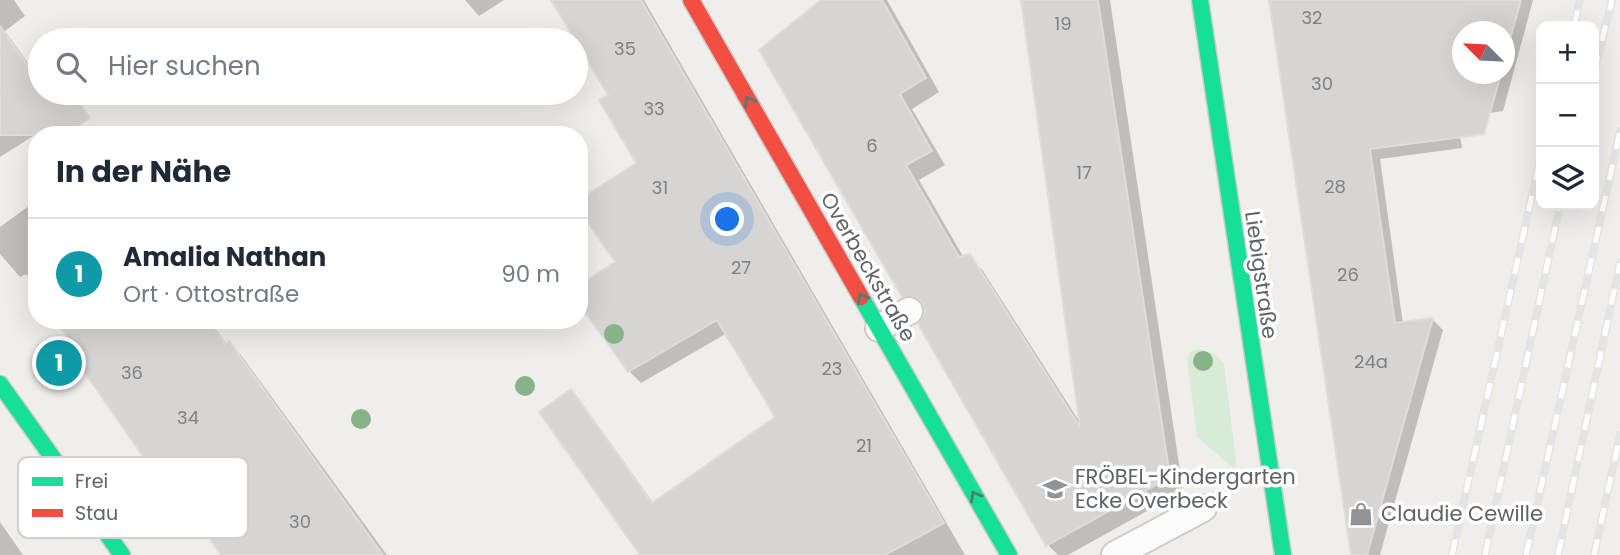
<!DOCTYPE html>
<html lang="de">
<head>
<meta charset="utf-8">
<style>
  body { margin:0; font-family:Poppins,sans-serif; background:#f6f6f7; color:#1f2937 }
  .controls { position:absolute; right:21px; top:21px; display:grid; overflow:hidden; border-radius:14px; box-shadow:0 7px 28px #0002 }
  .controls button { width:63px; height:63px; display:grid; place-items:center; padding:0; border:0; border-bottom:2px solid #e0e1e3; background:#fff; color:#1f2937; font:35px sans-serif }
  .compass { position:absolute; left:1452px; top:21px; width:63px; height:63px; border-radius:50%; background:#fff; box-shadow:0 7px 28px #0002; rotate:294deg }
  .you { position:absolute; left:728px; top:220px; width:24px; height:24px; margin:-18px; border:5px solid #fff; border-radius:50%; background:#1a73e8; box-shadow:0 0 0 10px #1a73e833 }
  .badge { display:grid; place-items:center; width:46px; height:46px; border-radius:50%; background:#db2777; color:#fff; font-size:23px; font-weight:700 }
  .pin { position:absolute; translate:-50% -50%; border:4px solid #fff; box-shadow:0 2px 7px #0006 }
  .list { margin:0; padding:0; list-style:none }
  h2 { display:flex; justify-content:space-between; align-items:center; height:91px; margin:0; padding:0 28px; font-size:30px }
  h2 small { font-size:23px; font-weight:400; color:#747a83 }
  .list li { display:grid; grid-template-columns:46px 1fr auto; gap:21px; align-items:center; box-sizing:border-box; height:112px; padding:0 28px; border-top:2px solid #e0e1e3 }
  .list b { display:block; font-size:26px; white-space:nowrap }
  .list p { margin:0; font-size:23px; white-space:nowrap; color:#747a83 }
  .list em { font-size:23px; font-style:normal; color:#747a83 }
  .icon { flex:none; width:38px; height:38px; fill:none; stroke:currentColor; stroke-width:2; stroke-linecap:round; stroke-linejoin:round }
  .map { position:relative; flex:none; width:1620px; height:555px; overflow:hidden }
  .search { position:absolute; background:#fff; box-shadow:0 7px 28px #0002; left:28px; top:28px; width:560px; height:77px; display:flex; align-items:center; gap:18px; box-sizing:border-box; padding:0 24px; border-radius:38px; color:#747a83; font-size:26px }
  .panel { position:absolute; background:#fff; box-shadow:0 7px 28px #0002; left:28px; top:126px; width:560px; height:203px; border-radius:28px }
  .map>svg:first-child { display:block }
</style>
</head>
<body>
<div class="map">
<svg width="1620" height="555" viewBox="0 0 1620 555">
  <rect width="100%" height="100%" fill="#efeeea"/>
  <polygon fill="#d8ebd6" points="1199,349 1213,353 1224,363 1237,471 1197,437 1187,359 1191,351"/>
  <g fill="#0003" fill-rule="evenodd">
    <polygon points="0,0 14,0 25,16 5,31 40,80 40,93 49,93 65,116 0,157"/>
    <polygon points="465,0 504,0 479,16"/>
    <polygon points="553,0 644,0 965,555 642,555 571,391 582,403 654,504 777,417 727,333 641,383 629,371 618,262 639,164 610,96"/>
    <polygon points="822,0 887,0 939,92 912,109 945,165 919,180 964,258 969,256 983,271 1081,424 1023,0 1110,0 1183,491 1068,555 1058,555 1048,545 927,311 918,310 903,296"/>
    <path d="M1272,0H1533L1503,111L1457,118L1462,148L1380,159L1403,324L1433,320L1443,330L1380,555H1353ZM1462,32H1504V74H1462Z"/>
    <polygon points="37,200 37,290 26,274 20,277 0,254 0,227"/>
    <polygon points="182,320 210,320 227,345 229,343 241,355 387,555 223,555 168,476 164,479 152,467"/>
    <polygon points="0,522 23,555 0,555"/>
  </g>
  <g fill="#d6d5d3" stroke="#deddd9" stroke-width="2">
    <polygon points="551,0 641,0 944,523 885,555 640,555 539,412 571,389 652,503 775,417 717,320 628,372 579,304 579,285 615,262 579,210 579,200 636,163 599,100 608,95"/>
    <polygon points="821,0 882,0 926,78 900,94 932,151 906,165 959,257 970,254 1080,427 1021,0 1098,0 1170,477 1046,546 918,324 925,312 922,303 916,297 902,297 759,50"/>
    <polygon points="1269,0 1521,0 1504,60 1504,32 1462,32 1462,74 1501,74 1484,134 1370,149 1395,323 1433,318 1367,555 1351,555"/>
    <polygon points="0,26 40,83 40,93 73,93 90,118 65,135 0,135"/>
    <polygon points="55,320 208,320 225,344 229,341 383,555 221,555 157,464 151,468 76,360 81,356"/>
  </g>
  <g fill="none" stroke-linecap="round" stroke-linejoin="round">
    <g stroke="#cbcccc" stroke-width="30">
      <g id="lane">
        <polyline points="879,328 909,311"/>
        <polyline points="1115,555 1203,508"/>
      </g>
    </g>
    <g stroke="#cacacb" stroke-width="19">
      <g id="fast">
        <polyline points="1200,0 1283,555"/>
        <polyline points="861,297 1009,555"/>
        <polyline points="0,384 122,555"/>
      </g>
    </g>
    <g stroke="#cacacb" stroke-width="19">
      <polyline id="jam" points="691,0 861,297"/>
    </g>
    <use href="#lane" stroke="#fdfcfc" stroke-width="26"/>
    <use href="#fast" stroke="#16e098" stroke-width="16"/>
    <use href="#jam" stroke="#f24e42" stroke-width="16"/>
    <g stroke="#e4e4e4" stroke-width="8">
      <g id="rail">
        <polyline points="1574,26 1580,0"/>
        <polyline points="1594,72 1612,0"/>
        <polyline points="1452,555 1541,155"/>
        <polyline points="1485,555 1560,205"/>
        <polyline points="1526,555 1620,131"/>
        <polyline points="1558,555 1620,263"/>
        <polyline points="1594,555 1620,435"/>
      </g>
    </g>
    <use href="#rail" stroke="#fff" stroke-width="5" stroke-dasharray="16" stroke-linecap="butt"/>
  </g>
  <g fill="#88b388">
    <circle cx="614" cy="334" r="10"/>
    <circle cx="1203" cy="361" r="10"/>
    <circle cx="525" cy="386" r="10"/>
    <circle cx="361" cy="419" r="10"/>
  </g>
  <defs><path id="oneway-chevron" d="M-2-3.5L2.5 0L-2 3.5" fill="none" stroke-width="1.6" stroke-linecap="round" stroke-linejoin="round" transform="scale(1.75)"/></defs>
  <g stroke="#507c72">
    <use href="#oneway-chevron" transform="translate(749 101) rotate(-120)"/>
    <use href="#oneway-chevron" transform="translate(862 298) rotate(-120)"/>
    <use href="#oneway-chevron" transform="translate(975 496) rotate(-120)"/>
  </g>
  <defs>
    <g id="school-bare" transform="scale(1.89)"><path d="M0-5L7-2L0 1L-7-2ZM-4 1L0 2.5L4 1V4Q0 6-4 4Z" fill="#919496" stroke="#fff" stroke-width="2.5" paint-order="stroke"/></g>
    <g id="shop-bare" transform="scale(1.89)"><path d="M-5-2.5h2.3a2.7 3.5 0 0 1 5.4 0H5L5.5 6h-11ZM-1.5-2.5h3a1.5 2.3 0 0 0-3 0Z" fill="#919496" stroke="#fff" stroke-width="2.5" paint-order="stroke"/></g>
  </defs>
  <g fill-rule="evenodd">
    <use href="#school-bare" x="1055" y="489"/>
    <use href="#shop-bare" x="1361" y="514"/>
  </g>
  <g text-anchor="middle" stroke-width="7" stroke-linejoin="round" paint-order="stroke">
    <g font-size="18" fill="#7e8184">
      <text x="1312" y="24">32</text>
      <text x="1063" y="30">19</text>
      <text x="625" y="55">35</text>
      <text x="1322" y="90">30</text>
      <text x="654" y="115">33</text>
      <text x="872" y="152">6</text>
      <text x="1084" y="179">17</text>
      <text x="1335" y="193">28</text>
      <text x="660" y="194">31</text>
      <text x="741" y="274">27</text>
      <text x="1348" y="281">26</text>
      <text x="1371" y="368">24a</text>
      <text x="832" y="375">23</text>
      <text x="132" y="379">36</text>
      <text x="188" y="424">34</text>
      <text x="864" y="452">21</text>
      <text x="300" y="528">30</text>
    </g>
    <g font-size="21" fill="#5f6368" stroke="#fff">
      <text transform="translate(868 267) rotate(60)" y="7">Overbeckstraße</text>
      <text transform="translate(1261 275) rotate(82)" y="7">Liebigstraße</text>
    </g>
    <g font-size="21" fill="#5f6368" stroke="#fff" text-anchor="start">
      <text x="1075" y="484">FRÖBEL-Kindergarten<tspan x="1075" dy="24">Ecke Overbeck</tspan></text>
      <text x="1381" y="521">Claudie Cewille</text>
    </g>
  </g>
  <rect x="18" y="457" width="230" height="81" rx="10" fill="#fff" stroke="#cfd0d2" stroke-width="2"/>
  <rect x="32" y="477" width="31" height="9" fill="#16e098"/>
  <rect x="32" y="509" width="31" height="8" fill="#f24e42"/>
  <g font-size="19" fill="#5f6368">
    <text x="75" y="488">Frei</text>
    <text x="75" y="520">Stau</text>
  </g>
</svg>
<div class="controls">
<button>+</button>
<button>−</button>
<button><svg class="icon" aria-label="layers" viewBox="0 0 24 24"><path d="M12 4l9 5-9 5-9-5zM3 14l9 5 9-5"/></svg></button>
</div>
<svg class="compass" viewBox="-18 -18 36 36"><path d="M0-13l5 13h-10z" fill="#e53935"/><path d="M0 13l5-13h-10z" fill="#747a83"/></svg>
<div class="you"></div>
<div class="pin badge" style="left:59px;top:363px;background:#0f9aa8">1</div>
<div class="search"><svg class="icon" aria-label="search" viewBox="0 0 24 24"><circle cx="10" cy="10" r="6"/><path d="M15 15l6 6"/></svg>Hier suchen</div>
<section class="panel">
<h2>In der Nähe<small></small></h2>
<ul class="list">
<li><span class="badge" style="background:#0f9aa8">1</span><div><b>Amalia Nathan</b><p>Ort · Ottostraße</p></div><em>90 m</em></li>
</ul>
</section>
</div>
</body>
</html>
